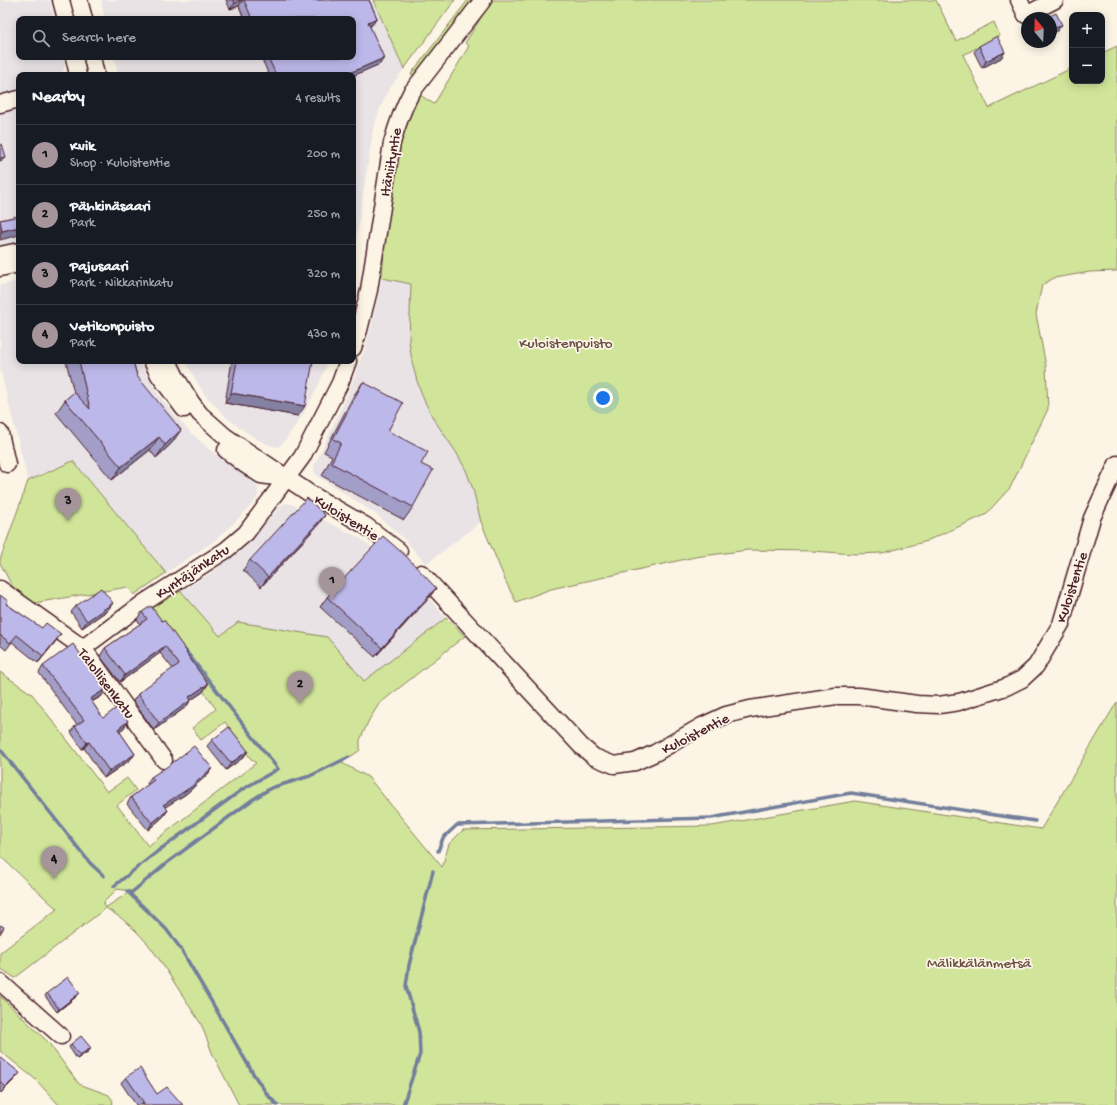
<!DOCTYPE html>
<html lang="en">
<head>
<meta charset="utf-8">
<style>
  body { margin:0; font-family:"Gochi Hand",sans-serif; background:#20242c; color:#f1f3f6 }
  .controls { position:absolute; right:12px; top:12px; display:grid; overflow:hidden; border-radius:8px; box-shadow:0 2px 10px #0003 }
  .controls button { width:36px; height:36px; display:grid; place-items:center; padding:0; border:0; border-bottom:1px solid #363941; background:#171b24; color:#f1f3f6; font:20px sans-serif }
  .compass { position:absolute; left:1021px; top:12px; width:36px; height:36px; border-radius:50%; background:#171b24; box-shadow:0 2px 10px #0003; rotate:341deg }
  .you { position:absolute; left:603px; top:398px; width:14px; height:14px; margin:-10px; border:3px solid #fff; border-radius:50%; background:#1a73e8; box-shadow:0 0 0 6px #1a73e833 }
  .badge { display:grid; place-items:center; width:26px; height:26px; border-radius:50%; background:#a6949b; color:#111; font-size:13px; font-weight:700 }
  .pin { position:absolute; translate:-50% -33px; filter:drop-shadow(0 1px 2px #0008) }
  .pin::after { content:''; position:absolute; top:21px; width:14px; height:12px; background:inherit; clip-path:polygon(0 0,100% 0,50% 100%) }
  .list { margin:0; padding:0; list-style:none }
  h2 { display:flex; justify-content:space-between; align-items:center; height:52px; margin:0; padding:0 16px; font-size:17px }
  h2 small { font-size:13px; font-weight:400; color:#9ea1a6 }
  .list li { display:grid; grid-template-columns:26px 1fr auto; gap:12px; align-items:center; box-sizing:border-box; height:60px; padding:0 16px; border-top:1px solid #363941 }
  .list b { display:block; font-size:15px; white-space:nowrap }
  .list p { margin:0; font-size:13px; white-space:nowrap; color:#9ea1a6 }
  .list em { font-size:13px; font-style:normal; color:#9ea1a6 }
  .icon { flex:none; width:22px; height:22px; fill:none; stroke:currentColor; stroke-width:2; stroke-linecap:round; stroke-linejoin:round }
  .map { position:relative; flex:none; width:1117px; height:1105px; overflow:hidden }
  .search { position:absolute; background:#171b24; box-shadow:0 2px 10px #0003; left:16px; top:16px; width:340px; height:44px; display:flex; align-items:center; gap:10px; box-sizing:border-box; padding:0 14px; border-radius:8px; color:#9ea1a6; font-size:15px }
  .panel { position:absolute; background:#171b24; box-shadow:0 2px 10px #0003; left:16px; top:72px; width:340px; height:292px; border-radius:8px }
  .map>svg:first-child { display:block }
</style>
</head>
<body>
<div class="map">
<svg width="1117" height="1105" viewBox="0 0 1117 1105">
  <rect width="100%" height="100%" fill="#fcf5e5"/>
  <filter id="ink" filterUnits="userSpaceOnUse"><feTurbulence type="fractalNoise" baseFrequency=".025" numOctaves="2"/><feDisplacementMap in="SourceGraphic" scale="8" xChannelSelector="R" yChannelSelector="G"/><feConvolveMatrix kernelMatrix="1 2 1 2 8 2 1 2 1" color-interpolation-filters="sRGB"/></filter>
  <g filter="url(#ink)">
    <g fill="#e9e3e6">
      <polygon points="0,0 50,0 54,19 19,19 19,57 63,57 65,65 62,75 19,75 19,94 0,98"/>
      <polygon points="101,0 373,0 404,69 390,88 380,108 373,130 353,261 353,75 118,75 114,57 353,57 353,19 105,19"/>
      <polygon points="19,107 19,243 0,247 0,111"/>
      <polygon points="382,278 411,284 409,341 412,362 417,381 424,400 433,418 456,452 466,470 473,489 481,522 426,564 403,538 377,515 347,495 317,476 314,472 314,466 346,398 364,352 371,327"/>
      <polygon points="19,281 19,361 139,361 159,395 174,414 191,433 210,450 256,484 258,490 258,495 255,501 236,521 214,541 166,573 73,461 28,481 0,369 0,285"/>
      <polygon points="185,361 328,361 320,382 304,413 283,443 278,447 272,446 256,439 228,419 204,394 195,379"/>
      <polygon points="285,503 291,504 358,537 388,559 416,584 446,618 364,681 327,637 220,637 181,591 209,574 235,554 259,531 280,506"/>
    </g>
    <g fill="#d0e599" stroke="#8d8262" fill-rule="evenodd">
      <polygon points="373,0 455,0 404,69"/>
      <polygon points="468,0 473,0 415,76 411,74"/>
      <polygon points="492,0 936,0 956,41 994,22 1000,36 963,55 989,108 1072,68 1072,81 1102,81 1102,53 1117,46 1117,271 1090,272 1054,278 1042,285 1036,314 1046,366 1048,409 1010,488 985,515 924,542 882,553 855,554 812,551 748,550 695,557 551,589 516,602 506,582 481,522 473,489 466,470 456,452 433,418 424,400 417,381 412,362 409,341 411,284 382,278 385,234 394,178 405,122 420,95 434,104 469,46 465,43"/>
      <polygon points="73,461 166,573 134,595 128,587 34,603 13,588 0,563 0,560 28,481"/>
      <path d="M181,591L220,636L238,622L327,637L364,681L446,618L465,636L379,704L369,720L360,740V750L342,763L368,777L442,867L449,844L463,830L712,826L855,801L1041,829L1117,702V1105H239L213,1055L201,1024L159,959L148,944L136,931L121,918L106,908L15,978L0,968V953L57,909L0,856V672L32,694L107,792L127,778L136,790L117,805L148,846L256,763L251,759L225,722L201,740L192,728L216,709L145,610ZM117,889L131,891L105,908L104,902Z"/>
      <polygon points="0,996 48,1042 79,1084 109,1095 113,1101 112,1105 59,1105 35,1079 0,1051"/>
    </g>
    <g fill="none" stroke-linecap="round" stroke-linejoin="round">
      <g stroke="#727e9c" stroke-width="3.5">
        <polyline points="0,749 90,863 104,876"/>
        <polyline points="438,851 443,838 457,825 711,818 851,793 1035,821"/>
        <polyline points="114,886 158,851 243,789 278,769 185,650"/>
        <polyline points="127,891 166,929 181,949 254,1075 267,1094 277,1105"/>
        <polyline points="131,893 168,862 252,800 271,788 310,776 349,757"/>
        <polyline points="403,1105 420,1054 419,1032 406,986 409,965 433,871"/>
      </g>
      <g stroke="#4a1f2b" stroke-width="19">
        <g id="minor">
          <polyline points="61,0 66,19"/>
          <polyline points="79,0 84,19"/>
          <polyline points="1019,0 1026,15 1055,0"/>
          <polyline points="74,57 78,75"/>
          <polyline points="92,57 96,75"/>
          <polyline points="0,104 19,99"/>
          <polyline points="0,255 19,251"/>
          <polyline points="0,268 19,264"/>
          <path d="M353,348L359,330L369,290L392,143C397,125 402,110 411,93L483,0"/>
          <polyline points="152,361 159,375 184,409"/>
          <polyline points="168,361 177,379 191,402 200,414 226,437 309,493 366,526 399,551"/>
          <polyline points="0,433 7,464"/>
          <polyline points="226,450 244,464 261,475 283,478"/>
          <polyline points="421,573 581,746 594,757 614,765 635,762 655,753 702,726 726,715 750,709 836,696 859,696 917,704 939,705 959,702 1006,687 1022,679 1036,666 1061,624 1092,518 1117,464"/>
          <polyline points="0,589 83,648 164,760"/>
          <polyline points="83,648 145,602 226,550 246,533 302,457 340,383 348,361"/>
          <polyline points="0,982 61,1036"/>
        </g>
      </g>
      <use href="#minor" stroke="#fcf5e5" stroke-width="16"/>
    </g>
    <g fill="#a29ec8" stroke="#4a1f2b">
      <polygon points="226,0 369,0 377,18 372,25 370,26 380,64 353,75 269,75 261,57 353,57 353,19 244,19 239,6 230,9"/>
      <polygon points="979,46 1005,52 1001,58 982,68 974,52"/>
      <polygon points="19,216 0,240 0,220"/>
      <polygon points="66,361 133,361 137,376 172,443 156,458 150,450 112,480 56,413 65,400 74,393"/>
      <polygon points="232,361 313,361 298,416 225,403"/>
      <polygon points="363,382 388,431 421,464 413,507 404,520 322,476 332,456 324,452 354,395"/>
      <polygon points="325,515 318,525 261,587 243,570 250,560"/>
      <polygon points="436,588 429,598 375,657 320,607 327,597"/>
      <polygon points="0,595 6,604 56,641 38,663 12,642 6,650 0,645"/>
      <polygon points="76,606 108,610 82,628 71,612"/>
      <polygon points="142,612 162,621 187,652 186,654 208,684 203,692 191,700 186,707 154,730 133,701 138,694 173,669 160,653 120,682 100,656 105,648 140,624 137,619"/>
      <polygon points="84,661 102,696 92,702 103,718 124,728 119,731 135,754 130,760 104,778 84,748 82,749 71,732 75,726 77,725 39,673 43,666"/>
      <polygon points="212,740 244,757 226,770 207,746"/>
      <polygon points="212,768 208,774 186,794 165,807 168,810 163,817 148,830 127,804 131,797 148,785 147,783 151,777"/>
      <polygon points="47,993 80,993 77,996 57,1012 45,996"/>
      <polygon points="71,1044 91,1048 89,1051 77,1059 69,1047"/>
      <polygon points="0,1057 15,1079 1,1093 0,1092"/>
      <polygon points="126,1077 157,1094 183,1105 136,1105 121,1083"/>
    </g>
    <g fill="#8481a3" stroke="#4a1f2b">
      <polygon points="241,0 243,0 239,6 230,9 235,3"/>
      <polygon points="377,18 372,25 364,28 368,22"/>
      <polygon points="1062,25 1057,31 1051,35 1051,30"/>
      <polygon points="1005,52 1001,58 982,68 986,61"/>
      <polygon points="384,58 380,64 353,76 353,75 345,75"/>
      <polygon points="6,157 3,160 0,161 0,158"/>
      <polygon points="19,227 19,235 0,240 0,234 2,231"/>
      <polygon points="231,393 305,406 298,416 225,403"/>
      <polygon points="181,430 172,443 156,458 165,445"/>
      <polygon points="159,437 150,450 112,480 121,467"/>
      <polygon points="325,515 318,525 261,587 268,577"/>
      <polygon points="436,588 429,598 375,657 382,648"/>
      <polygon points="113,603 108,610 82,628 87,621"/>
      <polygon points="61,634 56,641 38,663 43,656"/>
      <polygon points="165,646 160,653 120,682 125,675"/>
      <polygon points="208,684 203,692 191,700 186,707 154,730 159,723 189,697"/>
      <polygon points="106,689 102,696 85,705 90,699"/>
      <polygon points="128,721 124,728 113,735 118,729"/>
      <polygon points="89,742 84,748 82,749 87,743"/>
      <polygon points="248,751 244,757 226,770 231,763"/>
      <polygon points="135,754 130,760 104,778 109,771"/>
      <polygon points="212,768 208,774 186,794 159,811 163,805"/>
      <polygon points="168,810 163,817 148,830 152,823"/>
      <polygon points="80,993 77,996 57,1012 59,1009"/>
      <polygon points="91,1048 89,1051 77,1059 80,1055"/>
      <polygon points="20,1073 15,1079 1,1093 6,1087"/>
    </g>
    <g fill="#bcb8e9" stroke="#4a1f2b">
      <polygon points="233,0 241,0 235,3"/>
      <polygon points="244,0 369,0 377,18 368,22 384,58 345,75 276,75 268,57 353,57 353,19 252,19"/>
      <polygon points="1056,13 1062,25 1051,30 1051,18 1046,18"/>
      <polygon points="997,36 1005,52 986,61 979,46"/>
      <polygon points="2,144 6,157 0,158 0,145"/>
      <polygon points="19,216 19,227 2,231 0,220"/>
      <polygon points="79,361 133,361 137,376 181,430 165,445 159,437 121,467 65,400 74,392 90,409"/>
      <polygon points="237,361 313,361 305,406 231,393"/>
      <polygon points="363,382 403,403 388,431 428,452 421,464 433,470 413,507 331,463 341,443 333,439"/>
      <polygon points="307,498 325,515 268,577 250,560"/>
      <polygon points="383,536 406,556 436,588 382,648 327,597"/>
      <polygon points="101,588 113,603 87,621 76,606"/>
      <polygon points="0,595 8,601 6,604 42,628 46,623 61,634 43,656 17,635 10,643 0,635"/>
      <polygon points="151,606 162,621 164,620 187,652 186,653 208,684 189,697 191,700 159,723 138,694 146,687 179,664 165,646 125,675 105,648 147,619 142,612"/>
      <polygon points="73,644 85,660 84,661 106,689 90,699 103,718 118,707 128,721 118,729 135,754 109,771 89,742 87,743 75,726 84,720 43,666"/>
      <polygon points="229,727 248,751 231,763 212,740"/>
      <polygon points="194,746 212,768 191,787 163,805 168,810 152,823 131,797 154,780 151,777 171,764"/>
      <polygon points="0,925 4,927 0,934"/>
      <polygon points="68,977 80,993 59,1009 47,993"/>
      <polygon points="81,1036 91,1048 80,1055 71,1044"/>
      <polygon points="0,1057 20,1073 6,1087 0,1082"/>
      <polygon points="140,1068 157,1094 167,1087 183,1105 143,1105 142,1104 144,1103 126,1077"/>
    </g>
  </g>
  <g text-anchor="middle" stroke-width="3.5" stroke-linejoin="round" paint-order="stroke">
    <g font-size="15" fill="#4a1f2b" stroke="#fcf5e5">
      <text transform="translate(390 162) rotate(-80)" y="5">Itäniityntie</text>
      <text transform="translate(347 517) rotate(32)" y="5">Kuloistentie</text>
      <text transform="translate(192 571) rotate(-34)" y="5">Kyntäjänkatu</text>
      <text transform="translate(1071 587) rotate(-72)" y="5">Kuloistentie</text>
      <text transform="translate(107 683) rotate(53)" y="5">Talollisenkatu</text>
      <text transform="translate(695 733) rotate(-27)" y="5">Kuloistentie</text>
    </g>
    <g font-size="15" fill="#6c5046" stroke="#fcf5e5">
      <text x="566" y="347">Kuloistenpuisto</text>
      <text x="979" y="967">Mälikkälänmetsä</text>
    </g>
  </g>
</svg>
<div class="controls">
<button>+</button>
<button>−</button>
</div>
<svg class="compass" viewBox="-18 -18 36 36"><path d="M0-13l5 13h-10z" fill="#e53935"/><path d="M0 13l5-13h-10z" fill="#9ea1a6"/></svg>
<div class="you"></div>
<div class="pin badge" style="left:332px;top:600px">1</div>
<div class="pin badge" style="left:300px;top:704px">2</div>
<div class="pin badge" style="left:68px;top:521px">3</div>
<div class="pin badge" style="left:54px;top:879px">4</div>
<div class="search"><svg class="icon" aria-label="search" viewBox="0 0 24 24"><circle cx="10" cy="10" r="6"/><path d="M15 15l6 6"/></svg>Search here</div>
<section class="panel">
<h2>Nearby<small>4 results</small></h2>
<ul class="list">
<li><span class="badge">1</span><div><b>Kvik</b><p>Shop · Kuloistentie</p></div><em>200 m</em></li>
<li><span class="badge">2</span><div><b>Pähkinäsaari</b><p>Park</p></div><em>250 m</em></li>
<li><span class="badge">3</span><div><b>Pajusaari</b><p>Park · Nikkarinkatu</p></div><em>320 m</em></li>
<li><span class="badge">4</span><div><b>Vetikonpuisto</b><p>Park</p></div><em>430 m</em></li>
</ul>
</section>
</div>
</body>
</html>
